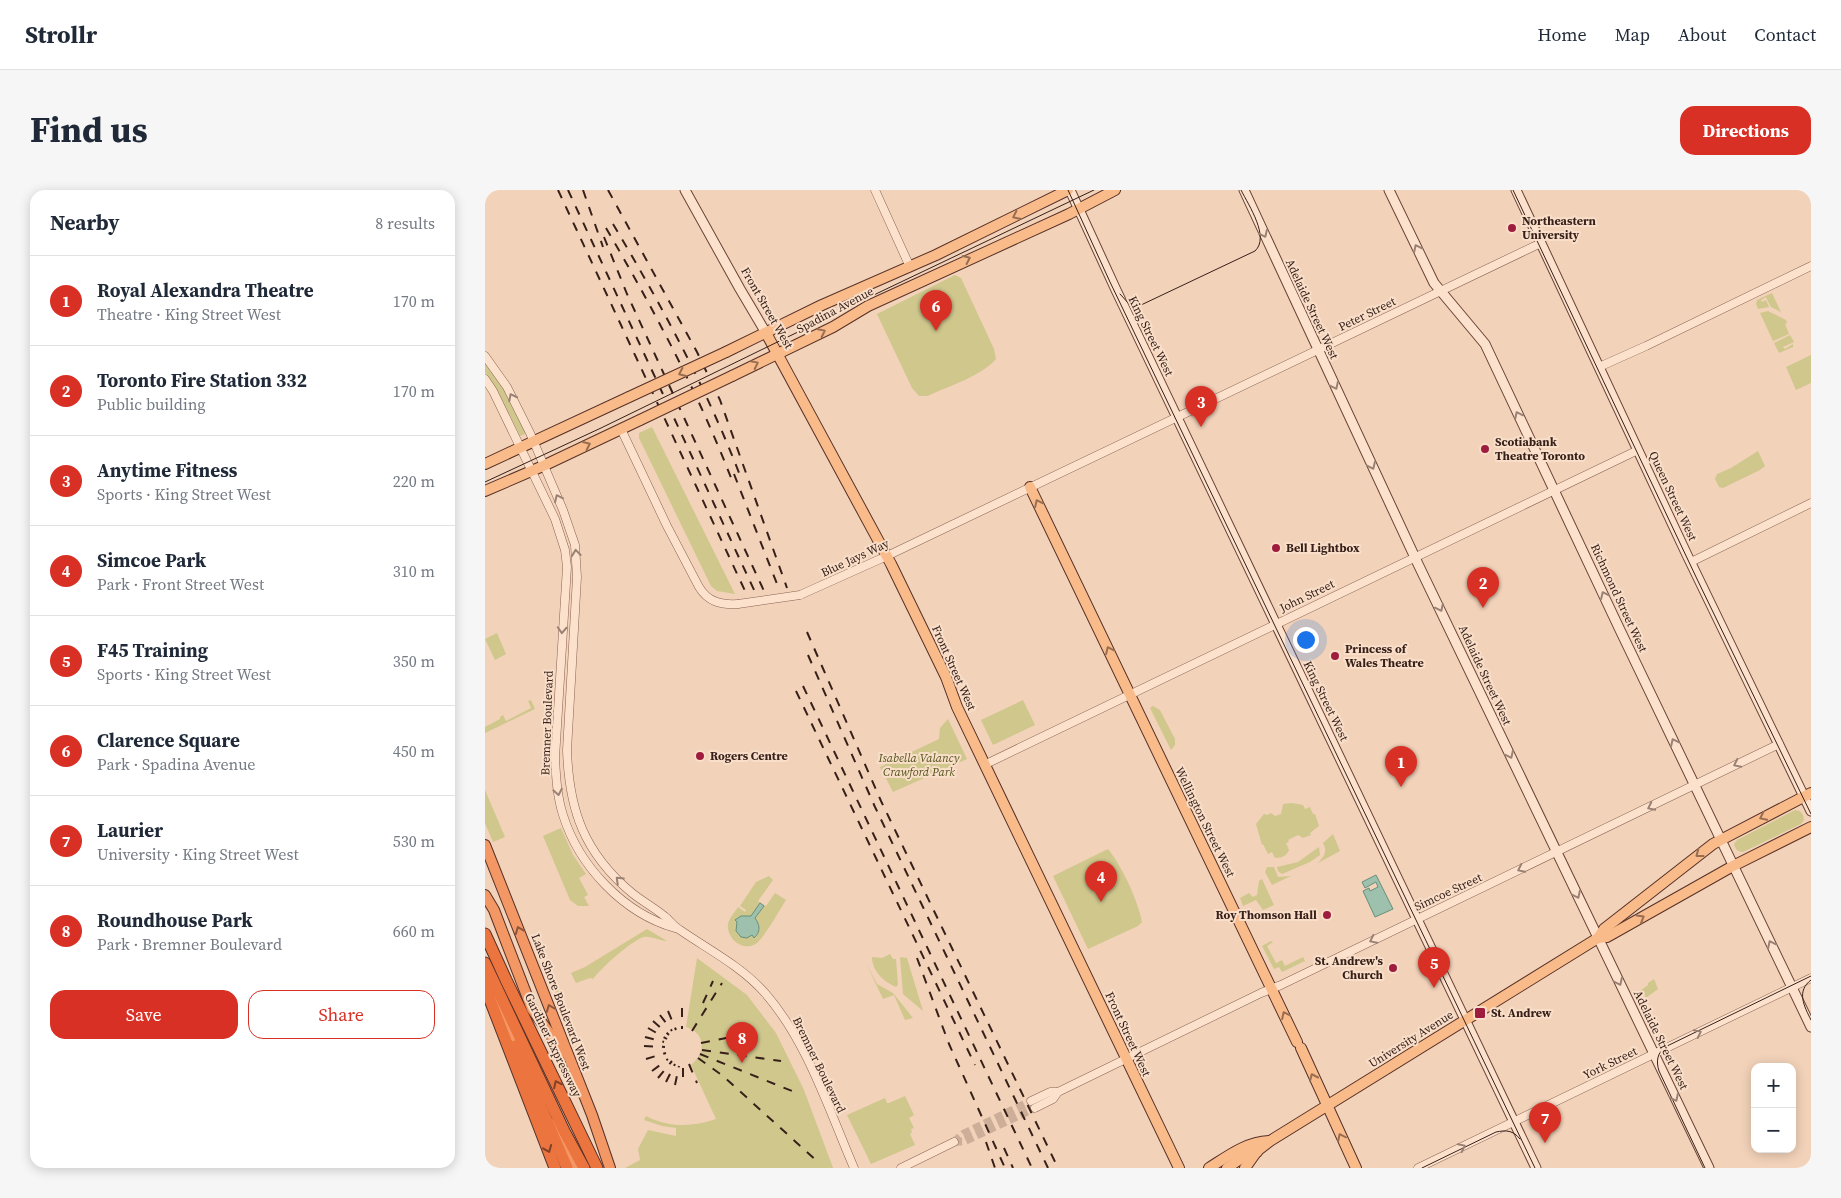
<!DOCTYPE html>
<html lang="en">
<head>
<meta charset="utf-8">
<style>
  body { margin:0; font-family:"Source Serif 4",serif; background:#f6f6f7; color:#1f2937 }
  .controls { position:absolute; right:15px; bottom:15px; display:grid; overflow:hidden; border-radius:10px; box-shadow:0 2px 12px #0003 }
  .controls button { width:45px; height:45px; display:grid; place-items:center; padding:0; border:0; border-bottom:1px solid #e0e1e3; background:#fff; color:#1f2937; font:25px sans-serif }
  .you { position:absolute; left:820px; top:449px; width:18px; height:18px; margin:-12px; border:4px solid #fff; border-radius:50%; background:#1a73e8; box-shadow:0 0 0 8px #1a73e833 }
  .badge { display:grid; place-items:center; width:32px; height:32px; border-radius:50%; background:#d93025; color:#fff; font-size:16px; font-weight:700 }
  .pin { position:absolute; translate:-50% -41px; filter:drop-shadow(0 1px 2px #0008) }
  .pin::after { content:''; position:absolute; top:26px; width:18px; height:15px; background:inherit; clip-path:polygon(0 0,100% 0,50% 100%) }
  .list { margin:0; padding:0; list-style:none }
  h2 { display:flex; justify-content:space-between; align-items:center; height:65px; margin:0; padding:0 20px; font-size:21px }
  h2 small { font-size:16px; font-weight:400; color:#747a83 }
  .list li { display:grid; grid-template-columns:32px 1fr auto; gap:15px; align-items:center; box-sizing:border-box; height:90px; padding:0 20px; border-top:1px solid #e0e1e3 }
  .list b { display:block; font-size:19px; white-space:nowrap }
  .list p { margin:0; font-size:16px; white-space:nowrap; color:#747a83 }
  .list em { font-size:16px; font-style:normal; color:#747a83 }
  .actions { display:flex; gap:10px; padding:15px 20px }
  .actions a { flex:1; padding:11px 0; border:1px solid #d93025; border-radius:15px; text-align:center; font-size:18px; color:#d93025 }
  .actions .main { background:#d93025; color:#fff }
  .map { position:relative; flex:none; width:1326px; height:978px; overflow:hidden; border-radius:15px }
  header { display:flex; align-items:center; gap:30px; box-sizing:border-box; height:70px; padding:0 25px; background:#fff; border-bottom:1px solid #e0e1e3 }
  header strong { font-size:24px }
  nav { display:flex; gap:28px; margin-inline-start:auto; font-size:18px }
  .intro { display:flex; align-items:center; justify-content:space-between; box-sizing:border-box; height:120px; padding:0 30px }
  h1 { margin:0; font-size:35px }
  .button { padding:12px 22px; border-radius:15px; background:#d93025; color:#fff; font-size:18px; font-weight:700 }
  main { display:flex; gap:30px; padding:0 30px }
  aside { flex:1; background:#fff; border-radius:15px; box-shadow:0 2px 12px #0003 }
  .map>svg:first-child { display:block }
</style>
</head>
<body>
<header>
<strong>Strollr</strong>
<nav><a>Home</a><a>Map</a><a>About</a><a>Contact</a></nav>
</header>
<div class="intro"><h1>Find us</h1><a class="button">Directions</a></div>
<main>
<aside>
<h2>Nearby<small>8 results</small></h2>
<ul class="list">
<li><span class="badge">1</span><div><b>Royal Alexandra Theatre</b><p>Theatre · King Street West</p></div><em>170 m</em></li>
<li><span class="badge">2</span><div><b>Toronto Fire Station 332</b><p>Public building</p></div><em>170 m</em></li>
<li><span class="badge">3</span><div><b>Anytime Fitness</b><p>Sports · King Street West</p></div><em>220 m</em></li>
<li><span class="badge">4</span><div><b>Simcoe Park</b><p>Park · Front Street West</p></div><em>310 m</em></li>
<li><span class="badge">5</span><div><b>F45 Training</b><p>Sports · King Street West</p></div><em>350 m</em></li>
<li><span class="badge">6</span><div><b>Clarence Square</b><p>Park · Spadina Avenue</p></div><em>450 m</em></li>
<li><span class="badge">7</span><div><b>Laurier</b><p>University · King Street West</p></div><em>530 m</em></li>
<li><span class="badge">8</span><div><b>Roundhouse Park</b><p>Park · Bremner Boulevard</p></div><em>660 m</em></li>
</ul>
<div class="actions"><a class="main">Save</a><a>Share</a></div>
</aside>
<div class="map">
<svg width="1326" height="978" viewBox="0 0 1326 978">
  <rect width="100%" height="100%" fill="#f2d2b9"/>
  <g fill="#d0c78d" fill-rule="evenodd">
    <path d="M470,85L476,88L509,159L511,169C497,186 463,196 443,206H434L427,198L392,124Z"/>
    <polygon points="1287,103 1296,122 1286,117 1281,107 1276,110 1277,112 1281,110 1284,117 1273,119 1271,114 1272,110"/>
    <polygon points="1283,121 1301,130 1302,133 1300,134 1304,144 1288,151 1275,123"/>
    <polygon points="1305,145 1309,152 1298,157 1300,159 1308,154 1308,157 1294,163 1289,153"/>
    <polygon points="1326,165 1326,193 1311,200 1301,177"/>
    <polygon points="0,171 17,193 42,243 35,246 15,205 0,182"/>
    <polygon points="167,237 250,404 232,401 226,396 154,248 154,243"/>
    <polygon points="1273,261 1280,276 1275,280 1238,298 1234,297 1230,289 1232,284 1246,278"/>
    <polygon points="12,443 21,464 10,470 0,449"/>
    <polygon points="46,510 50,519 0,543 0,537 15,529 15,527 18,525 21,531 46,518 43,511"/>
    <polygon points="538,510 550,535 508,555 496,530"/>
    <polygon points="668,516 675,520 678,526 690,549 690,555 686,560 665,518"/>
    <polygon points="463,529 482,569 408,602 395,577 454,549 455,538"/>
    <polygon points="0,600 20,647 8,652 0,633"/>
    <path d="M807,613L818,615L820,619L825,617L828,624H830L834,636L825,643L826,645L818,648L813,645L803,650L804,652L801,653L804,660C802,665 798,668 790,668L787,662L783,664L778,654L777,655L771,634L779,624L782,625L786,623L790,626L796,624L798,614Z"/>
    <path d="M1310,620L1315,621L1318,625L1319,630L1316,634L1258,662C1253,662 1250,659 1249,654L1252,650Z"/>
    <polygon points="76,638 88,665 101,684 94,688 103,705 99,707 104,716 93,716 85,710 58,646"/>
    <path d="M848,644L855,661L833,673C839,666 843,662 838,653Z"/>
    <polygon points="834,657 835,665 825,672 797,684 793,681 792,677 813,672"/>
    <path d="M623,659C638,678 652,709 657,732L653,736L603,759L568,686Z"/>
    <polygon points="782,677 789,677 793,687 806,686 787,695 780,682"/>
    <path d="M284,686L288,690L273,711L281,716L290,703L301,710C294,721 280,746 272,753C259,763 241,749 243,734C244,728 250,722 253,717L260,722L261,720L255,716L271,692ZM274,713L279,716L270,728C275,735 276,741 270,748L267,745C261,749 257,748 252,743C248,731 257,732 265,727C269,724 272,717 274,713Z"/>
    <polygon points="777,689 789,715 778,720 771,710 758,716 755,708 764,703 768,707 772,705 774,691"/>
    <path d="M162,739L182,751C174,751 167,746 159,747C147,750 115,779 108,789L105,788L91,793L86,783L100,777Z"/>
    <polygon points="786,751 788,752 782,756 791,773 797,770 800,776 818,767 820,771 797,782 794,777 789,779 777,756"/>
    <path d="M405,764L408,769H411L413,795L411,797C399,792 387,781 387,767L397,768Z"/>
    <polygon points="415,767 422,768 438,821 418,804"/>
    <path d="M212,768L262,805L291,843L319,900L348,978H140L155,970L153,959L163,940L191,946V938L177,936L159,930L161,926C183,938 208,937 231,929L206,875C221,863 221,843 201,837Z"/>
    <polygon points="381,773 392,794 408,803 428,828 420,830 409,805 398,809"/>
    <polygon points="1169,789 1173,799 1161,808 1159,803 1157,804 1155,801 1163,795 1163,793"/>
    <polygon points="72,796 85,829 81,831 68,798"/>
    <polygon points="420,906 429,925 424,928 429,938 426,939 427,942 425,944 430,955 386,974 362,925 400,908 402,913 404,913"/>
  </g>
  <g fill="#9ec1ae" stroke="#668f7a">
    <polygon points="891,685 908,719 890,727 878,701 884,698 885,701 893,697 891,692 880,698 877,692"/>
    <path d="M275,713L279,716L270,728C275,735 276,742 269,748L267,745L262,748L256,747L251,741L252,732L250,730L256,726H266Z"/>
  </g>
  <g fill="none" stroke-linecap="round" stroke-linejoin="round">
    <g stroke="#cdae99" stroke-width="8" stroke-dasharray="8 4" stroke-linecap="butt">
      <polyline points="469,952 480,951 550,918"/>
      <polyline points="469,952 478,944 546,911"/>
    </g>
    <g stroke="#896252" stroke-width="9">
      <g id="tertiary">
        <polyline points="390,0 425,77"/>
        <path d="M0,166L22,197L45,243L78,320L90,355L92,387L82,560C84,620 99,663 147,703C157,711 168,717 178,725C184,729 188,736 195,740C224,760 256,776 280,803C322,851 344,920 369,978"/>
        <polyline points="1114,177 1161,156 1326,76"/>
        <path d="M0,189L8,201L70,329L80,360L82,377L70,568C71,587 72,606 78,625C94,676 138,723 190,738"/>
        <path d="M136,239L182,336L214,397C223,412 236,415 253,414"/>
        <polyline points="1206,372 1326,313"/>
        <polyline points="315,405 402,366 1056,53"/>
        <polyline points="501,574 1153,260"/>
        <polyline points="546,911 565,902 573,902 776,803 796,795 1294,554"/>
        <polyline points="550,918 568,909 573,902"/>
        <polyline points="416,978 469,952"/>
        <polyline points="933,978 1326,788"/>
      </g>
    </g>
    <g stroke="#6b4336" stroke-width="11">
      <g id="secondary">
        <polyline points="200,0 255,99 281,143"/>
        <polyline points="585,0 631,100 1051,978"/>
        <polyline points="759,0 933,374 1224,978"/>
        <polyline points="904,0 949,93 1000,154 1135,440 1326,837"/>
        <polyline points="1031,0 1202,365 1326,621"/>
      </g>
    </g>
    <g stroke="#563128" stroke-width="12">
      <g id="primary">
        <polyline points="281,143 406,374 461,487 472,517 694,978"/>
        <polyline points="241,162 337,115 451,65 583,0"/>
        <polyline points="247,186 348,137 383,116 584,24 630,0"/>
        <polyline points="0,274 144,207"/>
        <polyline points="545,297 812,852"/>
        <polyline points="0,301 58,276 155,230"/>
        <polyline points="1113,748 1122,747 1248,676 1326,637"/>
        <polyline points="816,858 871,978"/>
        <path d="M724,978C743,966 761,952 784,951"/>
        <polyline points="742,978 758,967 772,962"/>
        <polyline points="760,978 772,961 785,951 1113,748 1119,739 1228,654 1326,603"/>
      </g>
    </g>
    <g stroke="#563128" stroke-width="12">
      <g id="trunk">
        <polyline points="0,655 107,925 125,978"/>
        <polyline points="0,705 9,720 47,819 78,862"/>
        <polyline points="10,810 35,862"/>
        <polyline points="69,934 92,978"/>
      </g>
    </g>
    <g stroke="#563128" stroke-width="13">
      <g id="motorway">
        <polyline points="0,744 21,790 112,978"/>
        <polyline points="0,773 79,941 99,978"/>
        <polyline points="0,790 4,807 70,978"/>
        <polyline points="30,856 82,978"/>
      </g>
    </g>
    <use href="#tertiary" stroke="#fce2cd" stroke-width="8"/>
    <use href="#secondary" stroke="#fce2cd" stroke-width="9"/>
    <use href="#primary" stroke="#fabb8b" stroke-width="10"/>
    <use href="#trunk" stroke="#f39865" stroke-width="10"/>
    <use href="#motorway" stroke="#ec743f" stroke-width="11"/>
    <g stroke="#372019" stroke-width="1">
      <polyline points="583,0 625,92 1050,978"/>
      <polyline points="1028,0 1212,389 1326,624"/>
      <path d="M635,104L645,115H656L770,61C785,47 764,16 756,0"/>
      <polyline points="0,292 116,238 395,102 609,0"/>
      <path d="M1326,790C1311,801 1319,816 1326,830"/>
      <path d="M937,978L1011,942C1021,940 1028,940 1035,949"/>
      <path d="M1220,978L1174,881C1171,871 1172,864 1180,857L1326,786"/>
    </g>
    <g stroke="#372019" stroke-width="2" stroke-dasharray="9 9" stroke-linecap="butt">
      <polyline points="73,0 261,403"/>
      <polyline points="83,0 270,402"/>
      <polyline points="98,0 118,57"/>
      <polyline points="123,0 212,162 235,210 302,398"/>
      <path d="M128,34C177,116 222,199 256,288"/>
      <path d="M121,38C169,120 214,204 248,293"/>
      <polyline points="119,47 142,104 279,401"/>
      <polyline points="249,284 294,399"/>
      <polyline points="322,442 396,611 573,978"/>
      <polyline points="323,465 390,617 563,978"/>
      <polyline points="318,496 547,978"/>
      <polyline points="311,501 490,875"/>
      <polyline points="432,768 464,854 520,978"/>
      <polyline points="218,813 228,791"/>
      <polyline points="197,818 197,839"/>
      <polyline points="183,821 191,840"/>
      <polyline points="175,825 187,841"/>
      <polyline points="168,831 184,845"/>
      <polyline points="163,838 182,849"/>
      <polyline points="207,841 237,793"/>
      <polyline points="160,847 179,852"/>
      <polyline points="216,853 261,844"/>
      <polyline points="159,856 180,857"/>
      <polyline points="217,860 296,871"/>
      <polyline points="215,864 312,903"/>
      <polyline points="213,868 238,886 333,972"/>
      <polyline points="161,869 181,863"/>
      <polyline points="204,874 212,893"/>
      <polyline points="198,878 198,896"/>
      <polyline points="167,881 183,869"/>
      <polyline points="173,888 187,871"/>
      <polyline points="181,892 190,874"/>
      <polyline points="190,895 194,876"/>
      <polyline points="501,952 510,978"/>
      <polyline points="519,958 528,978"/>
    </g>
    <g stroke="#896252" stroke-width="9" stroke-linecap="butt">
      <polyline id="tertiary-bridge" points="253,414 315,405"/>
    </g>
    <g stroke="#563128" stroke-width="12" stroke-linecap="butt">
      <g id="primary-bridge">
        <polyline points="144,207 241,162"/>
        <polyline points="155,230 247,186"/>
      </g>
    </g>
    <use href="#tertiary-bridge" stroke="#fce2cd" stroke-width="8"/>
    <use href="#primary-bridge" stroke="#fabb8b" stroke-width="10"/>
  </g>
  <defs><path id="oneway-chevron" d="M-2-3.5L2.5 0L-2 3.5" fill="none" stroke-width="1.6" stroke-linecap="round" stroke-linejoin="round" transform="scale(1.25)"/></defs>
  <g stroke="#986e52">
    <use href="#oneway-chevron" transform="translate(531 26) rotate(154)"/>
    <use href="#oneway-chevron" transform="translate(482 69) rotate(-25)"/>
    <use href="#oneway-chevron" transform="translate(337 142) rotate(-26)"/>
    <use href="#oneway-chevron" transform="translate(270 174) rotate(-26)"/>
    <use href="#oneway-chevron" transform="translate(197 183) rotate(155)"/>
    <use href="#oneway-chevron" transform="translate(102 255) rotate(-25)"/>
    <use href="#oneway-chevron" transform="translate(553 313) rotate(-116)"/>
    <use href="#oneway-chevron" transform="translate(624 460) rotate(-115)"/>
    <use href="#oneway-chevron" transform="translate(1278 627) rotate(154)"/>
    <use href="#oneway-chevron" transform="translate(1214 664) rotate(143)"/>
    <use href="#oneway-chevron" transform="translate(1156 728) rotate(-30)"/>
    <use href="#oneway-chevron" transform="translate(800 825) rotate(-116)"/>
    <use href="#oneway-chevron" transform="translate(828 887) rotate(-114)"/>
    <use href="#oneway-chevron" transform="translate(856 947) rotate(-116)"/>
  </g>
  <g stroke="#9a8173">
    <use href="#oneway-chevron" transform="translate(779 44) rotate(65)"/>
    <use href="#oneway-chevron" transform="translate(932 58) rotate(-116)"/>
    <use href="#oneway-chevron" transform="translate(850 196) rotate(64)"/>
    <use href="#oneway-chevron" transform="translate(27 207) rotate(-117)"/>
    <use href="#oneway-chevron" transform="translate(1033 225) rotate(-116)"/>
    <use href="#oneway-chevron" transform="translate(887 276) rotate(65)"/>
    <use href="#oneway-chevron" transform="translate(73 308) rotate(-115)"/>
    <use href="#oneway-chevron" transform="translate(91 363) rotate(-96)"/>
    <use href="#oneway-chevron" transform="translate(1119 405) rotate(-115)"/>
    <use href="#oneway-chevron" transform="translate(955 418) rotate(64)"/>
    <use href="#oneway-chevron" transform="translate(77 440) rotate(93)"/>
    <use href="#oneway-chevron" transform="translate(1189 552) rotate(-116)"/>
    <use href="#oneway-chevron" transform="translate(1025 565) rotate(64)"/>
    <use href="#oneway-chevron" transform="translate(1252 574) rotate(154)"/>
    <use href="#oneway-chevron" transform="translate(73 602) rotate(80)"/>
    <use href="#oneway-chevron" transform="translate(1166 617) rotate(154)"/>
    <use href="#oneway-chevron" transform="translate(1036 679) rotate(154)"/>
    <use href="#oneway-chevron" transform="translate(134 690) rotate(-136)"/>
    <use href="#oneway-chevron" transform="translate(1092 705) rotate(64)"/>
    <use href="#oneway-chevron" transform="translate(888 750) rotate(154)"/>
    <use href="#oneway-chevron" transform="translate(1286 754) rotate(-116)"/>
    <use href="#oneway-chevron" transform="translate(1134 792) rotate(64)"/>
    <use href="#oneway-chevron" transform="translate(1213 843) rotate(-26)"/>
    <use href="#oneway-chevron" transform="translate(1190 908) rotate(64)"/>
    <use href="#oneway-chevron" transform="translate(977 957) rotate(-26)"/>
  </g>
  <g stroke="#8c563b">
    <use href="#oneway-chevron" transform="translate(34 740) rotate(-112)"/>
    <use href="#oneway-chevron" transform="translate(65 818) rotate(-111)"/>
  </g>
  <g stroke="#7f4228">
    <use href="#oneway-chevron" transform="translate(72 894) rotate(-116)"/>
    <use href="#oneway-chevron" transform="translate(63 959) rotate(68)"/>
  </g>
  <g fill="#9e1d3f" stroke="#f9dfc9" stroke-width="2">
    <circle cx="1027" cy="38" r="5"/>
    <circle cx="1000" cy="259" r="5"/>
    <circle cx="791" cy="358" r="5"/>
    <circle cx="850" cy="466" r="5"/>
    <circle cx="215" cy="566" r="5"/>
    <circle cx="842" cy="725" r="5"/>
    <circle cx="908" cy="778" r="5"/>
    <rect x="989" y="817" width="12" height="12" rx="2.5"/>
  </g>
  <g text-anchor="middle" stroke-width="4" stroke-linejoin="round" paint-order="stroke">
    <g font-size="12" font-weight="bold" fill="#372019" stroke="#f9dfc9" text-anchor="start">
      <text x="1037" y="35">Northeastern<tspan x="1037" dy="14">University</tspan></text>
      <text x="1010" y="256">Scotiabank<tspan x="1010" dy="14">Theatre Toronto</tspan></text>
      <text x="801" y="362">Bell Lightbox</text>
      <text x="860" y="463">Princess of<tspan x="860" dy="14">Wales Theatre</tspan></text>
      <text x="225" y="570">Rogers Centre</text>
      <text x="832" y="729" text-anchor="end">Roy Thomson Hall</text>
      <text x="898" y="775" text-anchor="end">St. Andrew's<tspan x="898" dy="14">Church</tspan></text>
      <text x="1006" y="827">St. Andrew</text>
    </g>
    <g font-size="12" fill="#372019" stroke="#f9dfc9">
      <text transform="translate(282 118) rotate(60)" y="4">Front Street West</text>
      <text transform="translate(827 119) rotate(65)" y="4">Adelaide Street West</text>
      <text transform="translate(350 120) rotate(-28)" y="4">Spadina Avenue</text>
      <text transform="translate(882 124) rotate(-26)" y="4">Peter Street</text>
      <text transform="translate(666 146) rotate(64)" y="4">King Street West</text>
      <text transform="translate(1188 306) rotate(65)" y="4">Queen Street West</text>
      <text transform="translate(370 368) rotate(-25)" y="4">Blue Jays Way</text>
      <text transform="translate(822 406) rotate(-26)" y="4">John Street</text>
      <text transform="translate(1134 408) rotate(65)" y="4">Richmond Street West</text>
      <text transform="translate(469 478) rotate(66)" y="4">Front Street West</text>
      <text transform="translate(1000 485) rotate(65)" y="4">Adelaide Street West</text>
      <text transform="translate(841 511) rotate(64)" y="4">King Street West</text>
      <text transform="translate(62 533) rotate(-88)" y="4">Bremner Boulevard</text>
      <text transform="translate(720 632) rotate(64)" y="4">Wellington Street West</text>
      <text transform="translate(963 702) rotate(-25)" y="4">Simcoe Street</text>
      <text transform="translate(76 812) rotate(69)" y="4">Lake Shore Boulevard West</text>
      <text transform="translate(643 844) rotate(65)" y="4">Front Street West</text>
      <text transform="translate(926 849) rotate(-32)" y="4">University Avenue</text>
      <text transform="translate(1176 850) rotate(64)" y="4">Adelaide Street West</text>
      <text transform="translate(68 855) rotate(64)" y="4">Gardiner Expressway</text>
      <text transform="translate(1125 873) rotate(-26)" y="4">York Street</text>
      <text transform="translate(334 875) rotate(64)" y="4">Bremner Boulevard</text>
    </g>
    <g font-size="12" font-style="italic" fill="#55551e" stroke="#f9dfc9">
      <text x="434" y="572">Isabella Valancy<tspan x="434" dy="14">Crawford Park</tspan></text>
    </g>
  </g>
</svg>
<div class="controls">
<button>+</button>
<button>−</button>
</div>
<div class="you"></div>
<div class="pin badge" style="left:916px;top:597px">1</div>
<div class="pin badge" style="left:998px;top:418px">2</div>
<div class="pin badge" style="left:716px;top:237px">3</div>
<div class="pin badge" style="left:616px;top:712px">4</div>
<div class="pin badge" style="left:949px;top:798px">5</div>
<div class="pin badge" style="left:451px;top:141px">6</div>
<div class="pin badge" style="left:1060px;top:953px">7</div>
<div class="pin badge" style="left:257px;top:873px">8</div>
</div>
</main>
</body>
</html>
